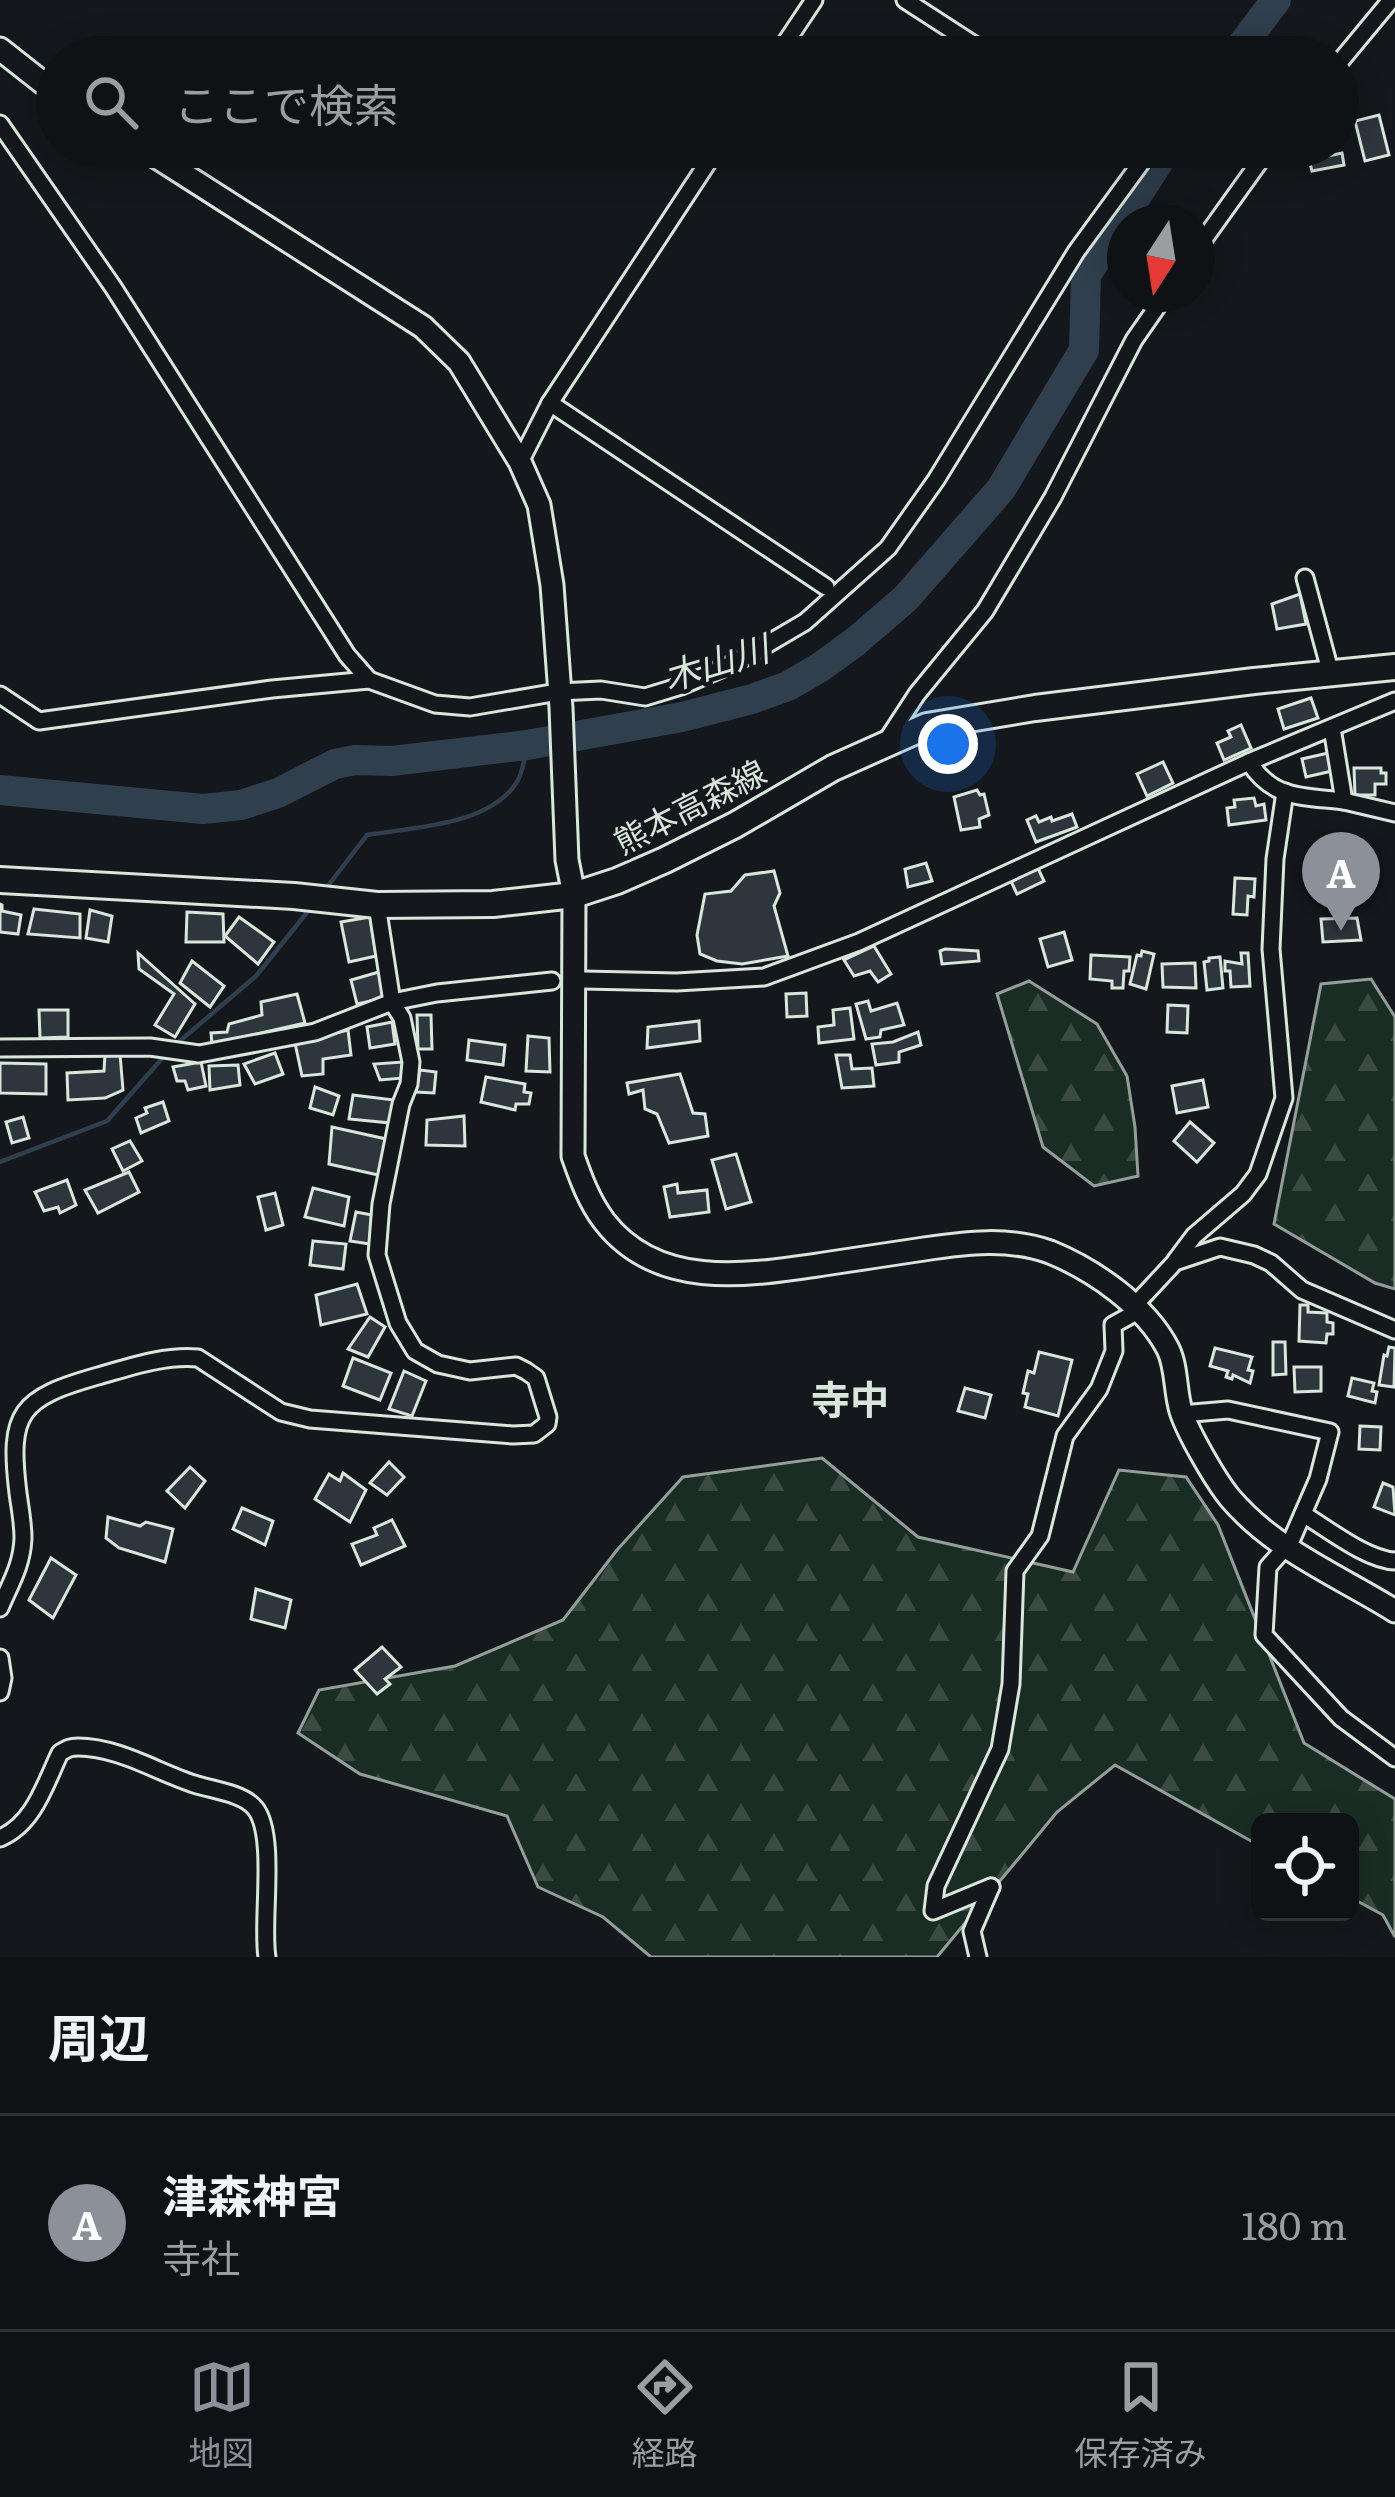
<!DOCTYPE html>
<html lang="ja">
<head>
<meta charset="utf-8">
<style>
  body { margin:0; font-family:Literata,"Noto Sans JP",serif; background:#181b1e; color:#f1f3f6 }
  .controls { position:absolute; right:36px; bottom:36px; display:grid; overflow:hidden; border-radius:18px; box-shadow:0 6px 30px #0003 }
  .controls button { width:108px; height:108px; display:grid; place-items:center; padding:0; border:0; border-bottom:3px solid #2f3234; background:#0f1215; color:#f1f3f6; font:60px sans-serif }
  .compass { position:absolute; left:1107px; top:204px; width:108px; height:108px; border-radius:50%; background:#0f1215; box-shadow:0 6px 30px #0003; rotate:192deg }
  .you { position:absolute; left:948px; top:744px; width:42px; height:42px; margin:-30px; border:9px solid #fff; border-radius:50%; background:#1a73e8; box-shadow:0 0 0 18px #1a73e833 }
  .badge { display:grid; place-items:center; width:78px; height:78px; border-radius:50%; background:#8c9099; color:#fff; font-size:39px; font-weight:700 }
  .pin { position:absolute; translate:-50% -99px; filter:drop-shadow(0 3px 6px #0008) }
  .pin::after { content:''; position:absolute; top:63px; width:42px; height:36px; background:inherit; clip-path:polygon(0 0,100% 0,50% 100%) }
  .list { margin:0; padding:0; list-style:none }
  h2 { display:flex; justify-content:space-between; align-items:center; height:156px; margin:0; padding:0 48px; font-size:51px }
  h2 small { font-size:39px; font-weight:400; color:#9b9ea0 }
  .list li { display:grid; grid-template-columns:78px 1fr auto; gap:36px; align-items:center; box-sizing:border-box; height:216px; padding:0 48px; border-top:3px solid #2f3234 }
  .list b { display:block; font-size:45px; white-space:nowrap }
  .list p { margin:0; font-size:39px; white-space:nowrap; color:#9b9ea0 }
  .list em { font-size:39px; font-style:normal; color:#9b9ea0 }
  .icon { flex:none; width:66px; height:66px; fill:none; stroke:currentColor; stroke-width:2; stroke-linecap:round; stroke-linejoin:round }
  .map { position:relative; flex:none; width:1395px; height:1957px; overflow:hidden }
  .search { position:absolute; background:#0f1215; box-shadow:0 6px 30px #0003; left:36px; right:36px; top:36px; height:132px; display:flex; align-items:center; gap:30px; box-sizing:border-box; padding:0 42px; border-radius:66px; color:#9b9ea0; font-size:45px }
  .sheet { height:372px; background:#0f1215 }
  nav { display:flex; justify-content:space-around; align-items:center; box-sizing:border-box; height:168px; border-top:3px solid #2f3234; background:#0f1215; font-size:33px; color:#9b9ea0 }
  nav a { display:grid; justify-items:center; gap:6px }
  nav .on { color:#8c9099 }
  .map>svg:first-child { display:block }
</style>
</head>
<body>
<div class="map">
<svg width="1395" height="1957" viewBox="0 0 1395 1957">
  <defs>
    <pattern id="forest-firs" width="22" height="20" patternUnits="userSpaceOnUse" patternTransform="scale(3)"><rect width="22" height="20" fill="#1a2d24"/><path d="M5 1l3.5 6h-7zM16 11l3.5 6h-7z" fill="#3b4b43"/></pattern>
  </defs>
  <rect width="100%" height="100%" fill="#14181c"/>
  <g fill="url(#forest-firs)" stroke="#939e99" stroke-width="3">
    <polygon points="1371,979 1395,1017 1395,1289 1375,1283 1274,1224 1321,984"/>
    <polygon points="1029,981 1097,1024 1127,1076 1135,1127 1138,1176 1094,1186 1043,1147 997,994"/>
    <polygon points="822,1458 918,1537 1073,1572 1119,1470 1186,1477 1218,1525 1304,1743 1395,1799 1395,1937 1383,1915 1350,1897 1350,1822 1260,1822 1260,1846 1115,1765 1057,1812 937,1957 651,1957 603,1917 538,1887 507,1816 360,1774 298,1733 319,1690 455,1666 563,1620 617,1550 683,1477"/>
  </g>
  <g fill="none" stroke-linecap="round" stroke-linejoin="round">
    <g stroke="#2f3f4d" stroke-width="4.5">
      <path d="M324,891L367,835C414,827 489,826 517,782C523,772 525,757 527,745"/>
      <polyline points="174,1046 256,976 313,905"/>
      <polyline points="0,1162 107,1121 166,1054"/>
    </g>
    <g stroke="#2f3f4d" stroke-width="30">
      <polyline points="1233,57 1276,0"/>
      <polyline points="0,790 203,809 241,805 278,793 335,764 355,760 392,761 527,745 682,717 752,699 788,686 819,668 855,642 906,598 1001,489 1084,350 1086,275 1168,147"/>
    </g>
  </g>
  <g fill="#2c363c" stroke="#d8e6dc" stroke-width="3">
    <polygon points="1379,115 1389,155 1365,161 1355,121"/>
    <polygon points="1342,153 1344,165 1312,171 1309,160"/>
    <polygon points="1300,594 1306,624 1277,629 1272,604"/>
    <polygon points="1311,698 1318,718 1284,729 1278,709"/>
    <polygon points="1241,725 1251,748 1224,760 1217,743 1231,737 1228,731"/>
    <polygon points="1328,753 1332,771 1306,777 1302,759"/>
    <polygon points="1163,762 1173,783 1147,796 1137,774"/>
    <polygon points="1354,768 1381,768 1381,773 1386,773 1386,784 1375,784 1375,795 1355,795"/>
    <polygon points="977,790 980,795 984,794 989,815 979,819 980,827 961,830 954,797"/>
    <polygon points="1254,798 1256,806 1264,804 1266,820 1229,825 1227,808 1235,807 1234,800"/>
    <polygon points="1072,814 1077,827 1036,842 1027,820 1036,816 1039,822 1051,817 1052,821"/>
    <polygon points="926,863 932,881 908,887 905,869"/>
    <polygon points="1036,864 1044,881 1017,894 1009,877"/>
    <polygon points="774,871 780,893 774,906 788,956 742,964 717,961 700,954 697,935 705,894 731,891 745,875"/>
    <polygon points="1235,878 1255,879 1254,897 1248,896 1247,915 1233,914"/>
    <polygon points="0,904 2,905 2,911 21,915 18,934 0,932"/>
    <polygon points="34,909 80,914 80,938 28,934"/>
    <polygon points="90,910 112,916 108,942 86,938"/>
    <polygon points="187,912 223,914 224,942 186,942"/>
    <polygon points="239,917 274,942 258,964 225,936"/>
    <polygon points="370,917 376,956 349,962 341,922"/>
    <polygon points="1357,918 1361,940 1323,942 1321,919"/>
    <polygon points="1064,932 1072,960 1048,967 1040,939"/>
    <polygon points="874,946 891,974 878,982 870,971 854,976 844,960"/>
    <polygon points="945,949 978,951 979,961 942,964 940,951"/>
    <polygon points="1142,951 1154,954 1146,989 1130,984 1137,955 1141,956"/>
    <polygon points="138,953 195,1004 175,1037 155,1025 174,994 139,969"/>
    <polygon points="1241,953 1248,953 1250,986 1231,987 1230,971 1225,971 1225,961 1242,964"/>
    <polygon points="1091,955 1130,957 1129,971 1124,971 1123,988 1112,988 1112,981 1090,979"/>
    <polygon points="1220,957 1223,988 1207,990 1204,962 1209,961 1209,958"/>
    <polygon points="192,961 224,986 210,1007 180,983"/>
    <polygon points="1195,963 1196,988 1163,987 1162,964"/>
    <polygon points="379,972 385,998 357,1004 351,980"/>
    <polygon points="806,993 807,1016 787,1017 786,994"/>
    <polygon points="297,994 305,1023 212,1044 211,1033 227,1032 229,1024 262,1015 261,1002"/>
    <polygon points="868,1001 871,1011 897,1003 904,1025 881,1030 880,1037 866,1039 856,1004"/>
    <polygon points="1168,1005 1188,1006 1187,1033 1167,1032"/>
    <polygon points="850,1008 854,1039 819,1043 818,1027 834,1025 833,1010"/>
    <polygon points="39,1010 68,1010 68,1037 40,1038"/>
    <polygon points="417,1015 431,1015 432,1049 418,1049"/>
    <polygon points="699,1021 700,1041 647,1048 648,1027"/>
    <polygon points="392,1022 395,1044 370,1048 367,1027"/>
    <polygon points="348,1030 351,1055 323,1059 323,1074 302,1076 295,1043"/>
    <polygon points="918,1032 921,1045 899,1052 899,1062 876,1065 872,1044 893,1042"/>
    <polygon points="528,1036 549,1038 550,1072 526,1071"/>
    <polygon points="469,1040 505,1045 503,1065 467,1060"/>
    <polygon points="275,1053 283,1074 255,1084 244,1064"/>
    <polygon points="120,1054 123,1090 105,1098 68,1100 67,1073 104,1071 105,1055"/>
    <polygon points="836,1055 850,1055 852,1069 872,1068 874,1086 842,1088"/>
    <polygon points="201,1062 206,1086 188,1090 185,1081 177,1081 173,1067"/>
    <polygon points="403,1062 404,1078 380,1080 374,1064"/>
    <polygon points="0,1063 46,1064 46,1094 0,1093"/>
    <polygon points="238,1065 240,1085 210,1090 209,1066"/>
    <polygon points="420,1070 436,1072 434,1093 416,1092"/>
    <polygon points="680,1074 693,1113 705,1114 708,1136 669,1143 657,1114 645,1109 643,1090 629,1094 627,1083"/>
    <polygon points="486,1077 525,1084 524,1092 531,1093 529,1104 516,1104 515,1110 481,1102"/>
    <polygon points="1203,1080 1208,1107 1177,1113 1172,1086"/>
    <polygon points="315,1087 339,1096 333,1115 310,1108"/>
    <polygon points="353,1095 394,1100 391,1123 349,1119"/>
    <polygon points="163,1102 169,1121 141,1133 136,1118 147,1113 145,1108"/>
    <polygon points="464,1116 465,1146 426,1145 427,1120"/>
    <polygon points="23,1117 29,1138 12,1143 6,1122"/>
    <polygon points="1190,1122 1214,1143 1197,1162 1174,1141"/>
    <polygon points="332,1127 386,1139 378,1175 329,1164"/>
    <polygon points="130,1141 142,1161 123,1171 112,1149"/>
    <polygon points="736,1154 751,1202 726,1209 712,1160"/>
    <polygon points="129,1172 139,1192 98,1213 85,1190"/>
    <polygon points="67,1180 76,1205 60,1213 58,1207 44,1211 35,1192"/>
    <polygon points="677,1184 678,1193 707,1190 709,1212 670,1217 664,1187"/>
    <polygon points="313,1188 349,1197 344,1226 305,1217"/>
    <polygon points="275,1193 283,1225 266,1230 258,1197"/>
    <polygon points="356,1212 372,1215 370,1244 350,1241"/>
    <polygon points="313,1241 346,1244 343,1269 310,1265"/>
    <polygon points="357,1284 367,1314 321,1325 316,1295"/>
    <polygon points="1300,1305 1308,1305 1308,1312 1327,1313 1327,1322 1333,1323 1333,1334 1327,1334 1326,1343 1299,1341"/>
    <polygon points="370,1317 385,1327 368,1357 348,1349"/>
    <polygon points="1273,1342 1285,1342 1286,1374 1273,1375"/>
    <polygon points="1389,1347 1395,1348 1394,1387 1379,1385 1384,1355 1387,1356"/>
    <polygon points="1215,1348 1252,1357 1248,1370 1253,1371 1250,1383 1233,1375 1232,1379 1226,1377 1228,1371 1210,1366"/>
    <polygon points="1039,1352 1072,1360 1058,1416 1025,1407 1028,1394 1023,1393 1028,1371 1034,1373"/>
    <polygon points="353,1358 391,1373 380,1400 343,1386"/>
    <polygon points="1294,1367 1321,1367 1321,1391 1295,1392"/>
    <polygon points="404,1371 426,1381 412,1416 389,1409"/>
    <polygon points="1352,1378 1374,1383 1372,1391 1377,1392 1375,1403 1348,1396"/>
    <polygon points="965,1388 991,1395 985,1418 958,1411"/>
    <polygon points="1360,1426 1381,1427 1380,1450 1359,1449"/>
    <polygon points="389,1462 404,1477 387,1495 370,1483"/>
    <polygon points="190,1467 205,1481 185,1508 167,1491"/>
    <polygon points="343,1473 366,1490 350,1522 315,1499 329,1474 340,1481"/>
    <polygon points="1383,1483 1393,1487 1395,1515 1374,1507"/>
    <polygon points="242,1508 273,1521 265,1545 233,1529"/>
    <polygon points="108,1517 140,1526 146,1522 173,1529 165,1562 119,1548 106,1538"/>
    <polygon points="392,1520 405,1546 361,1565 352,1544 377,1535 374,1528"/>
    <polygon points="51,1558 76,1575 53,1618 29,1600"/>
    <polygon points="256,1589 291,1600 285,1628 251,1619"/>
    <polygon points="382,1647 401,1667 385,1679 390,1684 377,1694 355,1670"/>
  </g>
  <g fill="none" stroke-linecap="round" stroke-linejoin="round">
    <g stroke="#d8e6dc" stroke-width="21">
      <g id="street">
        <polyline points="905,0 993,57"/>
        <polyline points="776,57 814,0"/>
        <polyline points="1338,64 1391,0"/>
        <polyline points="0,124 113,287 347,655 369,680"/>
        <polyline points="1197,249 1270,147"/>
        <polyline points="550,403 826,587"/>
        <polyline points="520,462 550,403 718,147"/>
        <polyline points="1305,578 1331,674"/>
        <polyline points="0,695 39,721 272,689 369,680 435,704 470,707 558,692 601,690 645,697 681,686 737,662 805,622 888,548 936,480 1076,252 1141,163"/>
        <polyline points="1332,728 1344,801 1395,813"/>
        <polyline points="885,743 917,694 985,611 1053,497 1134,340 1166,294"/>
        <path d="M1249,762C1273,800 1303,796 1344,801"/>
        <polyline points="583,980 677,982 764,977 859,942 1249,762 1395,701"/>
        <polyline points="0,1048 150,1047 199,1054 315,1032 392,1002 437,993 552,981"/>
        <polyline points="1176,1260 1194,1236 1243,1194 1258,1174 1284,1098 1271,949 1275,859 1285,792"/>
        <polyline points="1181,1414 1228,1410 1330,1432 1318,1479 1291,1541 1268,1567 1264,1635 1341,1718 1395,1758"/>
        <path d="M1303,1514C1328,1529 1367,1560 1395,1561"/>
        <path d="M0,1608C10,1584 22,1566 23,1538C23,1523 20,1508 18,1493C8,1412 20,1398 98,1376C130,1367 164,1355 198,1358L281,1412L310,1419L513,1435L534,1434L547,1424L548,1417L536,1378L526,1371L516,1366L470,1371L438,1364L415,1351L398,1323L377,1255L381,1204L401,1104L409,1084L411,1062L402,1018L392,1002L377,905"/>
        <polyline points="0,1658 3,1678 0,1692"/>
        <path d="M0,1838C34,1824 45,1784 60,1753C67,1749 69,1747 78,1747C118,1747 157,1772 194,1784C212,1790 243,1793 255,1808C277,1835 261,1922 267,1957"/>
        <polyline points="991,1887 933,1911 936,1886 1000,1749 1011,1684 1015,1571 1040,1536 1065,1436 1099,1389 1114,1351 1113,1325 1131,1315 1134,1306 1175,1262 1220,1247 1254,1255 1271,1263 1302,1290 1395,1330"/>
        <polyline points="978,1957 972,1931 991,1887"/>
      </g>
    </g>
    <g stroke="#d8e6dc" stroke-width="27">
      <g id="secondary">
        <polyline points="0,49 57,94"/>
        <path d="M141,147L423,327L459,362L520,462L539,505L552,585L561,708L567,860L574,895L573,1156C581,1179 589,1201 604,1221C658,1291 749,1275 824,1264C857,1259 891,1254 924,1249C965,1243 1009,1237 1050,1252C1094,1270 1146,1306 1168,1349C1177,1367 1175,1392 1181,1411C1188,1433 1216,1481 1230,1498C1274,1550 1339,1576 1395,1611"/>
      </g>
    </g>
    <g stroke="#d8e6dc" stroke-width="30">
      <polyline id="primary" points="0,880 294,896 377,905 493,904 574,895 617,881 665,860 735,825 833,768 927,726 1035,708 1254,681 1395,667"/>
    </g>
    <use href="#street" stroke="#14181c" stroke-width="15"/>
    <use href="#secondary" stroke="#14181c" stroke-width="21"/>
    <use href="#primary" stroke="#14181c" stroke-width="24"/>
  </g>
  <g text-anchor="middle" stroke-width="9" stroke-linejoin="round" paint-order="stroke">
    <g font-size="33" fill="#d8e6dc" stroke="#14181c">
      <text transform="translate(690 807) rotate(-27)" y="12">熊本高森線</text>
    </g>
    <g font-size="36" font-style="italic" fill="#d8e6dc" stroke="#14181c">
      <text transform="translate(716 663) rotate(-17)" y="13">木山川</text>
    </g>
    <g font-size="39" font-weight="bold" fill="#d8e6dc" stroke="#14181c">
      <text x="850" y="1414">寺中</text>
    </g>
  </g>
</svg>
<div class="controls">
<button><svg class="icon" aria-label="locate" viewBox="0 0 24 24"><circle cx="12" cy="12" r="6"/><path d="M12 2v4M12 18v4M2 12h4M18 12h4"/></svg></button>
</div>
<svg class="compass" viewBox="-18 -18 36 36"><path d="M0-13l5 13h-10z" fill="#e53935"/><path d="M0 13l5-13h-10z" fill="#9b9ea0"/></svg>
<div class="you"></div>
<div class="pin badge" style="left:1341px;top:931px">A</div>
<div class="search"><svg class="icon" aria-label="search" viewBox="0 0 24 24"><circle cx="10" cy="10" r="6"/><path d="M15 15l6 6"/></svg>ここで検索</div>
</div>
<section class="sheet">
<h2>周辺<small></small></h2>
<ul class="list">
<li><span class="badge">A</span><div><b>津森神宮</b><p>寺社</p></div><em>180 m</em></li>
</ul>
</section>
<nav>
<a class="on"><svg class="icon" aria-label="map" viewBox="0 0 24 24"><path d="M3 6l6-2 6 2 6-2v14l-6 2-6-2-6 2zM9 4v14M15 6v14"/></svg>地図</a>
<a><svg class="icon" aria-label="directions" viewBox="0 0 24 24"><path d="M12 3l9 9-9 9-9-9zM9 14v-3h6M13 9l2 2-2 2"/></svg>経路</a>
<a><svg class="icon" aria-label="saved" viewBox="0 0 24 24"><path d="M7 4h10v16l-5-4-5 4z"/></svg>保存済み</a>
</nav>
</body>
</html>
